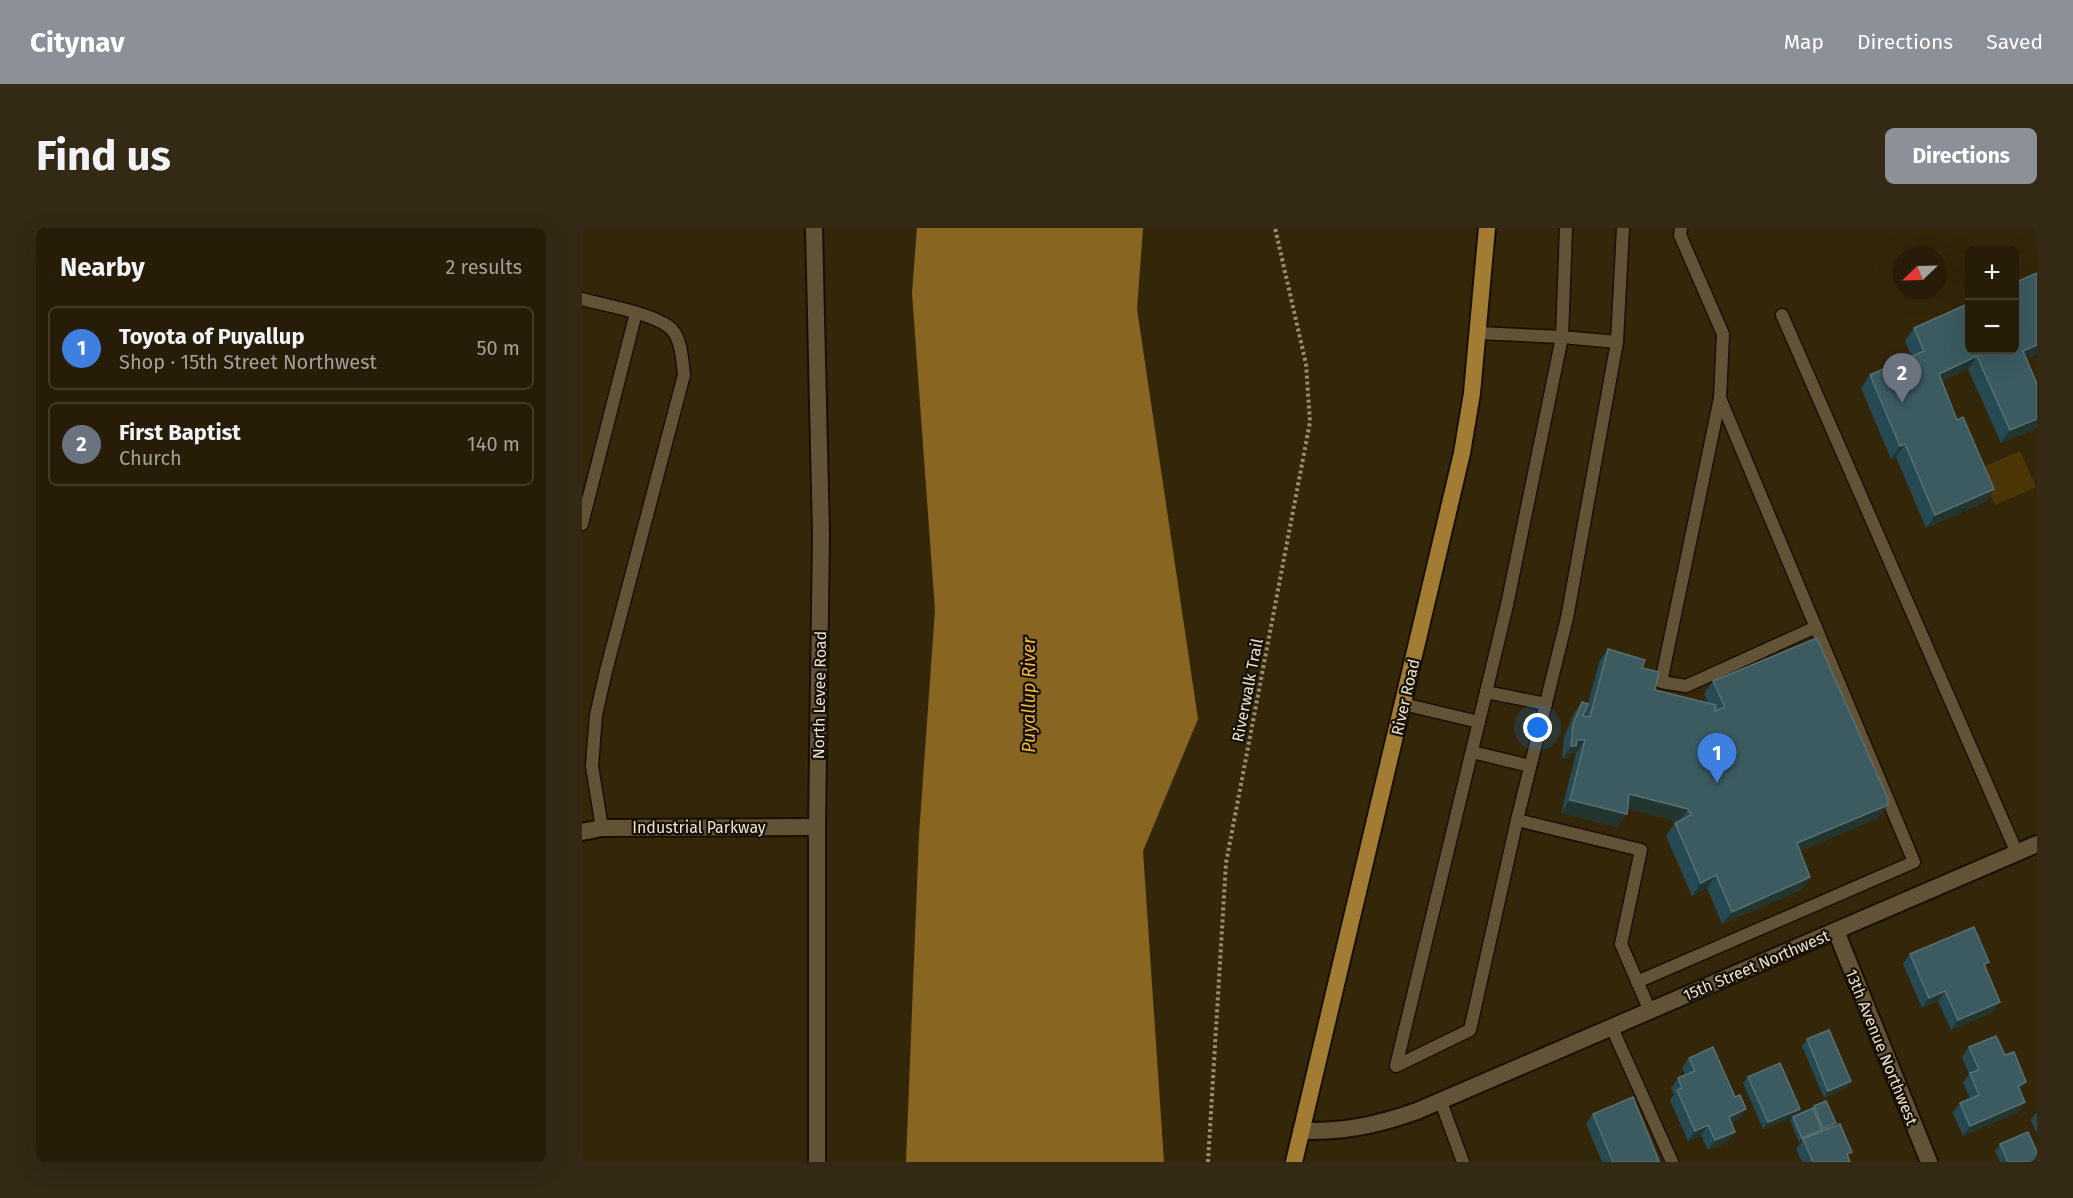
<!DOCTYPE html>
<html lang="en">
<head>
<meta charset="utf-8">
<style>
  body { margin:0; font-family:"Fira Sans",sans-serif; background:#332915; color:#f1f3f6 }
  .controls { position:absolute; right:18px; top:18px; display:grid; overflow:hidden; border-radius:9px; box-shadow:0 6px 24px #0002 }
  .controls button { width:54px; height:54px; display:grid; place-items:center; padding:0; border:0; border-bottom:2px solid #433a28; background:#271c07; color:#f1f3f6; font:30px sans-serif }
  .compass { position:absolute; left:1311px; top:18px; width:54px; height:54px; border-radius:50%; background:#271c07; box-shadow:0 6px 24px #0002; rotate:247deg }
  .you { position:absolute; left:956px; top:500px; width:21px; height:21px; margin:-15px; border:4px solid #fff; border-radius:50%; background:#1a73e8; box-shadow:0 0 0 9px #1a73e833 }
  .badge { display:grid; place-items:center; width:39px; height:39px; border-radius:50%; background:#8c9099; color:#fff; font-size:20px; font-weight:700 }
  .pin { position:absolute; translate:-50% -50px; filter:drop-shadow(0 2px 3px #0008) }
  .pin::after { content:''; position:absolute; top:32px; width:21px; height:18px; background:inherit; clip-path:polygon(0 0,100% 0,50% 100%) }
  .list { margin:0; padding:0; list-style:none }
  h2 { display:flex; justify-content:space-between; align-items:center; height:78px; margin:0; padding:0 24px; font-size:26px }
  h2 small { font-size:20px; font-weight:400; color:#a4a19b }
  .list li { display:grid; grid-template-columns:39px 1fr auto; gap:18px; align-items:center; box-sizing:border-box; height:84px; margin:0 12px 12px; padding:0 12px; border:2px solid #433a28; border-radius:9px }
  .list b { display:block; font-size:22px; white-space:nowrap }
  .list p { margin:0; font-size:20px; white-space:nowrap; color:#a4a19b }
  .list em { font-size:20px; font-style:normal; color:#a4a19b }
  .map { position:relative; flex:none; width:1455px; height:934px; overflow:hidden; border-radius:9px }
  header { display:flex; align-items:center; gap:36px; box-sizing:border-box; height:84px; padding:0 30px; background:#8c9099; color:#fff }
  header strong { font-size:28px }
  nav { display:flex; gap:33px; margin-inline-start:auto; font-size:21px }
  .intro { display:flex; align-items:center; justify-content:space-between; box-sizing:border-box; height:144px; padding:0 36px }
  h1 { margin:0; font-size:42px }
  .button { padding:15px 27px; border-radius:9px; background:#8c9099; color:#fff; font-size:21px; font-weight:700 }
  main { display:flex; gap:36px; padding:0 36px }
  aside { flex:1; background:#271c07; border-radius:9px; box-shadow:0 6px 24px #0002 }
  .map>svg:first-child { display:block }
</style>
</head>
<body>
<header>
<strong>Citynav</strong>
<nav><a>Map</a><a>Directions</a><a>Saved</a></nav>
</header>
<div class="intro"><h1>Find us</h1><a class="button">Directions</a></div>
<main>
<aside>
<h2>Nearby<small>2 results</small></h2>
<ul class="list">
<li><span class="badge" style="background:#3f7fe0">1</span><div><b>Toyota of Puyallup</b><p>Shop · 15th Street Northwest</p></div><em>50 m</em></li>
<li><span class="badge" style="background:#6b7280">2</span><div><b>First Baptist</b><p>Church</p></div><em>140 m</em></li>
</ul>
</aside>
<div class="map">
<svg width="1455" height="934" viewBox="0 0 1455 934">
  <rect width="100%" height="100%" fill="#342609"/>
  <polygon fill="#4c3607" points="1438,223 1454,259 1413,277 1397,241"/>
  <polygon fill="#862" points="335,0 561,0 555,81 616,491 561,623 582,934 324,934 337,607 353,382 330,65"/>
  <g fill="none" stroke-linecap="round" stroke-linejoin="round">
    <g stroke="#190f00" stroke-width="15">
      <g id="service">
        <polyline points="984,0 980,109 1035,114 1041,0"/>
        <polyline points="1099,0 1098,7 1141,106 1138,170 1079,454 1104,458 1234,399"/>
        <path d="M0,71C25,78 65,84 86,98C100,108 100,132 102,147L24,443L14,487L10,538L20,600"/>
        <polyline points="1200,87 1435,625"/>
        <polyline points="896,105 980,109 925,377 814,838 888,802 935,592 985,390 1035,114"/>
        <polyline points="0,296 54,85"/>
        <polyline points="904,464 964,476"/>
        <polyline points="821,476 897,494"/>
        <polyline points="890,524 948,538"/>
        <polyline points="935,592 1059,622 1039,716 1068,783"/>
        <polyline points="1055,754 1332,634 1138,170"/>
        <polyline points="1030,800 1090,934"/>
        <polyline points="859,874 881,934"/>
      </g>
    </g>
    <g stroke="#190f00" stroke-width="20">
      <g id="minor">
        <polyline points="0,604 20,600 235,599"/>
        <polyline points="1254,703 1347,934"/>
        <path d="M719,903C761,904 796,897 835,883L1455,616"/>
      </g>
    </g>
    <g stroke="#190f00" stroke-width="20">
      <polyline id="tertiary" points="232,0 239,307 235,599 235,934"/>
    </g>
    <g stroke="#190f00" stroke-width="20">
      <polyline id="primary" points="712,934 880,225 890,165 905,0"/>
    </g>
    <polyline stroke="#978c76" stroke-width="4" stroke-dasharray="3 3" stroke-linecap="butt" points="626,934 644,635 728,194 724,136 693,0"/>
    <use href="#service" stroke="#625236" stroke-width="12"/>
    <use href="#minor" stroke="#625236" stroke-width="16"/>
    <use href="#tertiary" stroke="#625236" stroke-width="16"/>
    <use href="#primary" stroke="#a27c32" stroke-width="16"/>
  </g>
  <g fill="#264a53" fill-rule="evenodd">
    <polygon points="1455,45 1455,126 1444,131 1455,156 1455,200 1419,215 1386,141 1360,153 1375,192 1412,261 1403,274 1344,300 1314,229 1309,231 1279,160 1288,147 1329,128 1323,113 1332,100"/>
    <path d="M1026,421L1060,440L1073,462L1126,475L1122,466L1131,453L1296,590L1218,623L1228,649L1219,662L1140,696L1125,660L1110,668L1084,608L1093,595L1096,594L1045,580L1035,599L979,585L994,525H989L985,531H980L982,510L991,487L1000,474L1006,476L1017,434ZM1006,477L1003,488H1001Z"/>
    <polygon points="1328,726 1403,739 1411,784 1369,802 1356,773 1340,780 1321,736"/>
    <polygon points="1225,811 1269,853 1264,860 1242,870 1220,818"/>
    <polygon points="1387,819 1443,874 1436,884 1381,908 1371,885 1378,875 1388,871 1381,855 1387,846 1380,829"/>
    <polygon points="1107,830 1157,891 1149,895 1146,914 1126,922 1119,907 1106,913 1088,872 1092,867 1089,860 1096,850 1103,847 1100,840"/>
    <polygon points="1166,849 1218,881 1213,887 1230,880 1232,878 1252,898 1268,934 1220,934 1214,921 1221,912 1217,914 1208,892 1210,889 1181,901 1161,855"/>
    <polygon points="1454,885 1455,885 1455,906 1449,892"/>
    <polygon points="1011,886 1077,933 1077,934 1020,934 1004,896"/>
    <polygon points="1418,916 1455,934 1418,934 1413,923"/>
  </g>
  <g fill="#23352f">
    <polygon points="1455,117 1455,126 1432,136 1441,123"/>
    <polygon points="1395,128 1386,141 1348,159 1357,146"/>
    <polygon points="1455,191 1455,200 1419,215 1428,202"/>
    <polygon points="1323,216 1314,229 1309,231 1318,218"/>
    <polygon points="1412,261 1403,274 1344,300 1353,287"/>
    <polygon points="995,512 1003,512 994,525 989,525 985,531 980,531 989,518"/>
    <polygon points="1047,566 1106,581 1097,594 1038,579"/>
    <polygon points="988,572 1045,586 1035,599 979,585"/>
    <polygon points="1306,577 1296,590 1206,628 1215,615"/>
    <polygon points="1134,647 1125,660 1110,668 1119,655"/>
    <polygon points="1228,649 1219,662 1140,696 1150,684"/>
    <polygon points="1363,763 1356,773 1340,780 1347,770"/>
    <polygon points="1418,774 1411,784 1369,802 1376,792"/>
    <polygon points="1269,853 1264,860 1242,870 1246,863"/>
    <polygon points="1444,854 1437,864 1436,858"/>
    <polygon points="1443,874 1436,884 1381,908 1388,898"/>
    <polygon points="1164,881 1157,891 1140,899 1147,889"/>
    <polygon points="1218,881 1213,888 1181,901 1186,894"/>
    <polygon points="1254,895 1252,899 1239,904 1241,901"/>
    <polygon points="1126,897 1119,907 1106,913 1113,903"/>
    <polygon points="1240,902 1238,905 1217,914 1220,910"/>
    <polygon points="1153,904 1146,914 1126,922 1133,912"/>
  </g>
  <g fill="#3b5b60" stroke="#577072" stroke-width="1.5">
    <polygon points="1455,45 1455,117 1441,123 1455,156 1455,191 1428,202 1395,128 1357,146 1375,192 1381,189 1412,261 1353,287 1323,216 1318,218 1288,147 1342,123 1332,100 1388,75 1388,122 1432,122 1432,55"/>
    <polygon points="1235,410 1306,571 1306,577 1215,615 1228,649 1150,684 1134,647 1119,655 1093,595 1109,587 1106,581 1047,566 1045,586 988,572 1003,512 995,512 994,518 989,518 991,497 1000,474 1006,476 1001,488 1008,489 1026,421 1063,432 1060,440 1077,444 1073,462 1134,477 1133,483 1143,479 1131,453"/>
    <polygon points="1392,699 1407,734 1402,736 1418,774 1376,792 1363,763 1347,770 1328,726"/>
    <polygon points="1247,802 1269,853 1246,863 1225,811"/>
    <polygon points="1414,808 1423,827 1432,824 1444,854 1436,858 1443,874 1388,898 1378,875 1397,867 1388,845 1397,842 1387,819"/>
    <polygon points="1131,819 1153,869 1158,867 1164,881 1147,889 1153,904 1133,912 1126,897 1113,903 1095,862 1100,860 1096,850 1113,843 1107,830"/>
    <polygon points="1198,835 1218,881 1186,894 1166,849"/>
    <polygon points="1051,869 1077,933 1075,934 1031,934 1011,886"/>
    <polygon points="1244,873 1254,895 1241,901 1232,878"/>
    <polygon points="1231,880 1240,902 1220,910 1211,889"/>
    <polygon points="1258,896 1270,924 1265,926 1268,934 1231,934 1221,911"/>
    <polygon points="1446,904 1455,924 1455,934 1426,934 1418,916"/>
  </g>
  <g text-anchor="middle" stroke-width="4.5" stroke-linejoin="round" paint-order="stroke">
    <g font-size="16" fill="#ebe2d2" stroke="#161005">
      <text transform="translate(665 462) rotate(-79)" y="6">Riverwalk Trail</text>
      <text transform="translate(237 467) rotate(-89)" y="6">North Levee Road</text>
      <text transform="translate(823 469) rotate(-77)" y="6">River Road</text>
      <text x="117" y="605">Industrial Parkway</text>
      <text transform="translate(1174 737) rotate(-23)" y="6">15th Street Northwest</text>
      <text transform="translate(1300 819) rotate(68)" y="6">13th Avenue Northwest</text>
    </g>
    <g font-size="18" font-style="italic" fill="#f4b840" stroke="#161005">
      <text transform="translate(447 467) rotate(-90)" y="6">Puyallup River</text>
    </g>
  </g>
</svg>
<div class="controls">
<button>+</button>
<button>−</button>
</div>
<svg class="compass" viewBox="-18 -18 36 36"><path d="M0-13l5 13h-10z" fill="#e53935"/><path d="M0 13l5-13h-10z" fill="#a4a19b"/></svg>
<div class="you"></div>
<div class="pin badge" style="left:1135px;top:555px;background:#3f7fe0">1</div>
<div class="pin badge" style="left:1320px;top:175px;background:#6b7280">2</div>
</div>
</main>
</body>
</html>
